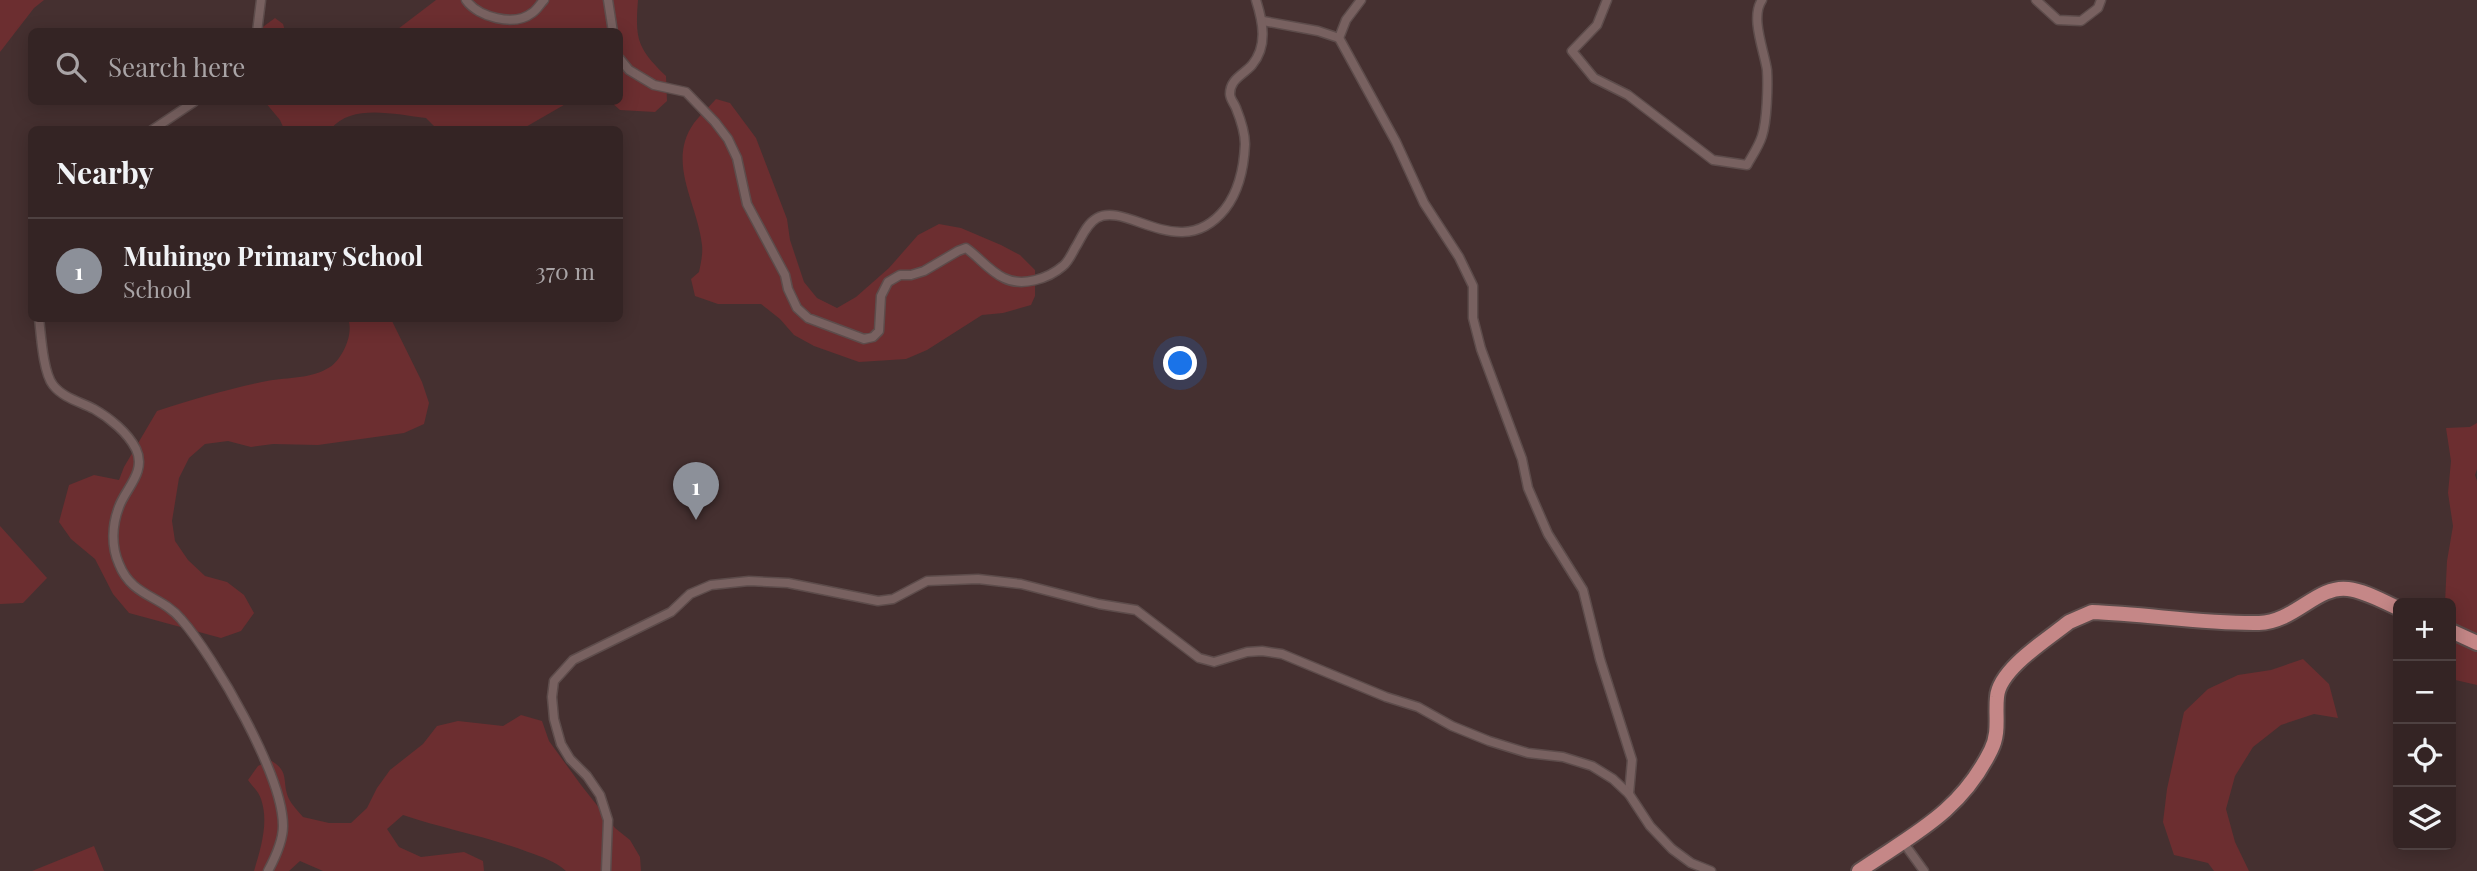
<!DOCTYPE html>
<html lang="en">
<head>
<meta charset="utf-8">
<style>
  body { margin:0; font-family:"Playfair Display",serif; background:#3f3031; color:#f1f3f6 }
  .controls { position:absolute; right:21px; bottom:21px; display:grid; overflow:hidden; border-radius:10px; box-shadow:0 4px 18px #0003 }
  .controls button { width:63px; height:63px; display:grid; place-items:center; padding:0; border:0; border-bottom:2px solid #4e4141; background:#342424; color:#f1f3f6; font:35px sans-serif }
  .you { position:absolute; left:1181px; top:364px; width:24px; height:24px; margin:-18px; border:5px solid #fff; border-radius:50%; background:#1a73e8; box-shadow:0 0 0 10px #1a73e833 }
  .badge { display:grid; place-items:center; width:46px; height:46px; border-radius:50%; background:#8c9099; color:#fff; font-size:23px; font-weight:700 }
  .pin { position:absolute; translate:-50% -58px; filter:drop-shadow(0 2px 4px #0008) }
  .pin::after { content:''; position:absolute; top:37px; width:24px; height:21px; background:inherit; clip-path:polygon(0 0,100% 0,50% 100%) }
  .list { margin:0; padding:0; list-style:none }
  h2 { display:flex; justify-content:space-between; align-items:center; height:91px; margin:0; padding:0 28px; font-size:30px }
  h2 small { font-size:23px; font-weight:400; color:#a9a4a6 }
  .list li { display:grid; grid-template-columns:46px 1fr auto; gap:21px; align-items:center; box-sizing:border-box; height:105px; padding:0 28px; border-top:2px solid #4e4141 }
  .list b { display:block; font-size:26px; white-space:nowrap }
  .list p { margin:0; font-size:23px; white-space:nowrap; color:#a9a4a6 }
  .list em { font-size:23px; font-style:normal; color:#a9a4a6 }
  .icon { flex:none; width:38px; height:38px; fill:none; stroke:currentColor; stroke-width:2; stroke-linecap:round; stroke-linejoin:round }
  .map { position:relative; flex:none; width:2477px; height:871px; overflow:hidden }
  .search { position:absolute; background:#342424; box-shadow:0 4px 18px #0003; left:28px; top:28px; width:595px; height:77px; display:flex; align-items:center; gap:18px; box-sizing:border-box; padding:0 24px; border-radius:10px; color:#a9a4a6; font-size:26px }
  .panel { position:absolute; background:#342424; box-shadow:0 4px 18px #0003; left:28px; top:126px; width:595px; height:196px; border-radius:10px }
  .map>svg:first-child { display:block }
</style>
</head>
<body>
<div class="map">
<svg width="2477" height="871" viewBox="0 0 2477 871">
  <rect width="100%" height="100%" fill="#453030"/>
  <g fill="#6c2e30">
    <polygon points="0,0 44,0 34,8 0,52"/>
    <path d="M436,0H638C635,39 637,48 666,76L667,101L655,112L620,110L611,102H620V32H394Z"/>
    <polygon points="275,18 283,24 285,31 256,32"/>
    <path d="M716,99L730,103L756,138L787,219L790,240L804,282L817,298L837,308L856,297L889,268L918,235L939,224L961,228L1001,245L1020,255L1035,270V296L1031,305L1003,313L982,315L927,350L906,359L859,362L814,346L794,335L780,319L761,304H718L695,296L691,279L699,272C701,263 703,253 702,245C698,204 666,162 694,123C700,115 709,107 716,99Z"/>
    <path d="M265,102H569L524,128L437,129L426,118C396,115 352,103 331,129H284L280,120Z"/>
    <path d="M348,319H391L422,382L429,403L424,424L404,433L318,445L273,444L251,447L228,441L205,444L189,458L179,478L172,521L175,541L188,560L205,576L227,582L244,595L254,613L241,631L221,638L129,613L113,594L95,559L71,539L59,522L69,485L94,475L119,480L124,467L157,411C190,400 233,388 267,381C289,377 311,379 330,367C343,358 354,333 348,319Z"/>
    <polygon points="2477,423 2477,469 2475,475 2477,481 2477,685 2451,679 2451,603 2445,603 2447,561 2453,526 2448,493 2451,461 2446,428 2470,427"/>
    <polygon points="0,526 47,578 23,603 0,604"/>
    <polygon points="2303,659 2329,684 2338,718 2314,714 2281,725 2253,747 2235,776 2226,809 2235,842 2249,871 2214,871 2208,863 2174,855 2163,822 2167,789 2184,712 2208,689 2238,675 2271,670"/>
    <path d="M521,715L542,721L549,741L581,785L615,828L630,840L640,857L641,871H566C555,861 542,857 528,852C486,836 444,829 403,815L387,829L399,847L421,857L464,852L483,861L484,871H323L300,861L289,871H254C261,848 269,822 261,799C259,792 252,786 248,780L258,766L270,760C291,772 281,781 289,799C292,805 299,812 303,817L329,823H351L367,808L377,788L390,770L423,744L437,726L458,721L503,726Z"/>
    <polygon points="94,846 104,871 32,871"/>
  </g>
  <g fill="none" stroke-linecap="round" stroke-linejoin="round">
    <g stroke="#5d4c4b" stroke-width="11">
      <g id="minor">
        <path d="M466,0C478,17 514,27 532,13C537,10 540,4 544,0"/>
        <polyline points="608,0 613,32"/>
        <path d="M1607,0L1597,25L1572,51L1594,78L1628,95L1713,160L1747,165C1752,156 1759,146 1762,136C1767,121 1768,86 1767,70C1764,50 1750,17 1762,0"/>
        <polyline points="2036,0 2058,20 2081,21 2098,8 2101,0"/>
        <polyline points="1263,21 1318,31 1339,38 1396,142 1424,203 1459,257 1473,286 1473,318 1481,349 1522,459 1528,488 1548,534 1583,590 1600,659 1632,760 1629,794"/>
        <polyline points="257,32 261,0"/>
        <polyline points="1339,38 1346,20 1361,0"/>
        <path d="M620,59L629,70L654,85L686,92L715,122L728,139L737,158L747,204L785,275L788,289L797,308L808,318L864,339L873,337L879,331L881,296L888,282L900,275H911L924,271L958,251L966,248C979,257 989,271 1004,278C1022,287 1048,279 1063,266C1068,262 1072,254 1075,248C1081,239 1086,224 1097,218C1127,201 1181,264 1225,209C1239,191 1244,167 1245,144C1245,134 1240,118 1236,108C1234,103 1230,99 1230,94C1230,79 1243,75 1252,65C1268,46 1263,22 1256,0"/>
        <polyline points="152,130 194,102"/>
        <path d="M39,318C41,335 43,372 53,385C63,398 81,402 94,409C110,418 128,433 136,449C147,472 125,489 119,507C112,525 111,546 119,564C132,597 161,595 181,619C215,658 283,775 283,826C283,841 275,858 268,871"/>
        <polyline points="1903,842 1924,871"/>
        <polyline points="606,871 608,820 600,795 587,776 570,759 561,744 554,719 552,697 554,681 573,660 671,612 690,594 711,585 749,581 788,583 878,601 893,599 927,581 978,579 1021,584 1099,604 1136,610 1199,658 1214,662 1247,652 1262,651 1282,654 1386,697 1418,707 1452,726 1489,741 1528,753 1563,757 1592,766 1613,779 1629,794 1650,826 1672,849 1691,863 1711,871"/>
      </g>
    </g>
    <g stroke="#5d4c4b" stroke-width="18">
      <g id="primary">
        <polyline points="2451,631 2477,643"/>
        <path d="M1859,871C1913,834 1960,813 1991,750C2000,732 1995,716 1997,697C1999,669 2048,639 2069,622L2092,612C2148,614 2203,624 2259,623C2295,622 2317,585 2348,589C2365,591 2382,601 2398,608"/>
      </g>
    </g>
    <use href="#minor" stroke="#786160" stroke-width="8"/>
    <use href="#primary" stroke="#c58787" stroke-width="14"/>
  </g>
</svg>
<div class="controls">
<button>+</button>
<button>−</button>
<button><svg class="icon" aria-label="locate" viewBox="0 0 24 24"><circle cx="12" cy="12" r="6"/><path d="M12 2v4M12 18v4M2 12h4M18 12h4"/></svg></button>
<button><svg class="icon" aria-label="layers" viewBox="0 0 24 24"><path d="M12 4l9 5-9 5-9-5zM3 14l9 5 9-5"/></svg></button>
</div>
<div class="you"></div>
<div class="pin badge" style="left:696px;top:520px">1</div>
<div class="search"><svg class="icon" aria-label="search" viewBox="0 0 24 24"><circle cx="10" cy="10" r="6"/><path d="M15 15l6 6"/></svg>Search here</div>
<section class="panel">
<h2>Nearby<small></small></h2>
<ul class="list">
<li><span class="badge">1</span><div><b>Muhingo Primary School</b><p>School</p></div><em>370 m</em></li>
</ul>
</section>
</div>
</body>
</html>
